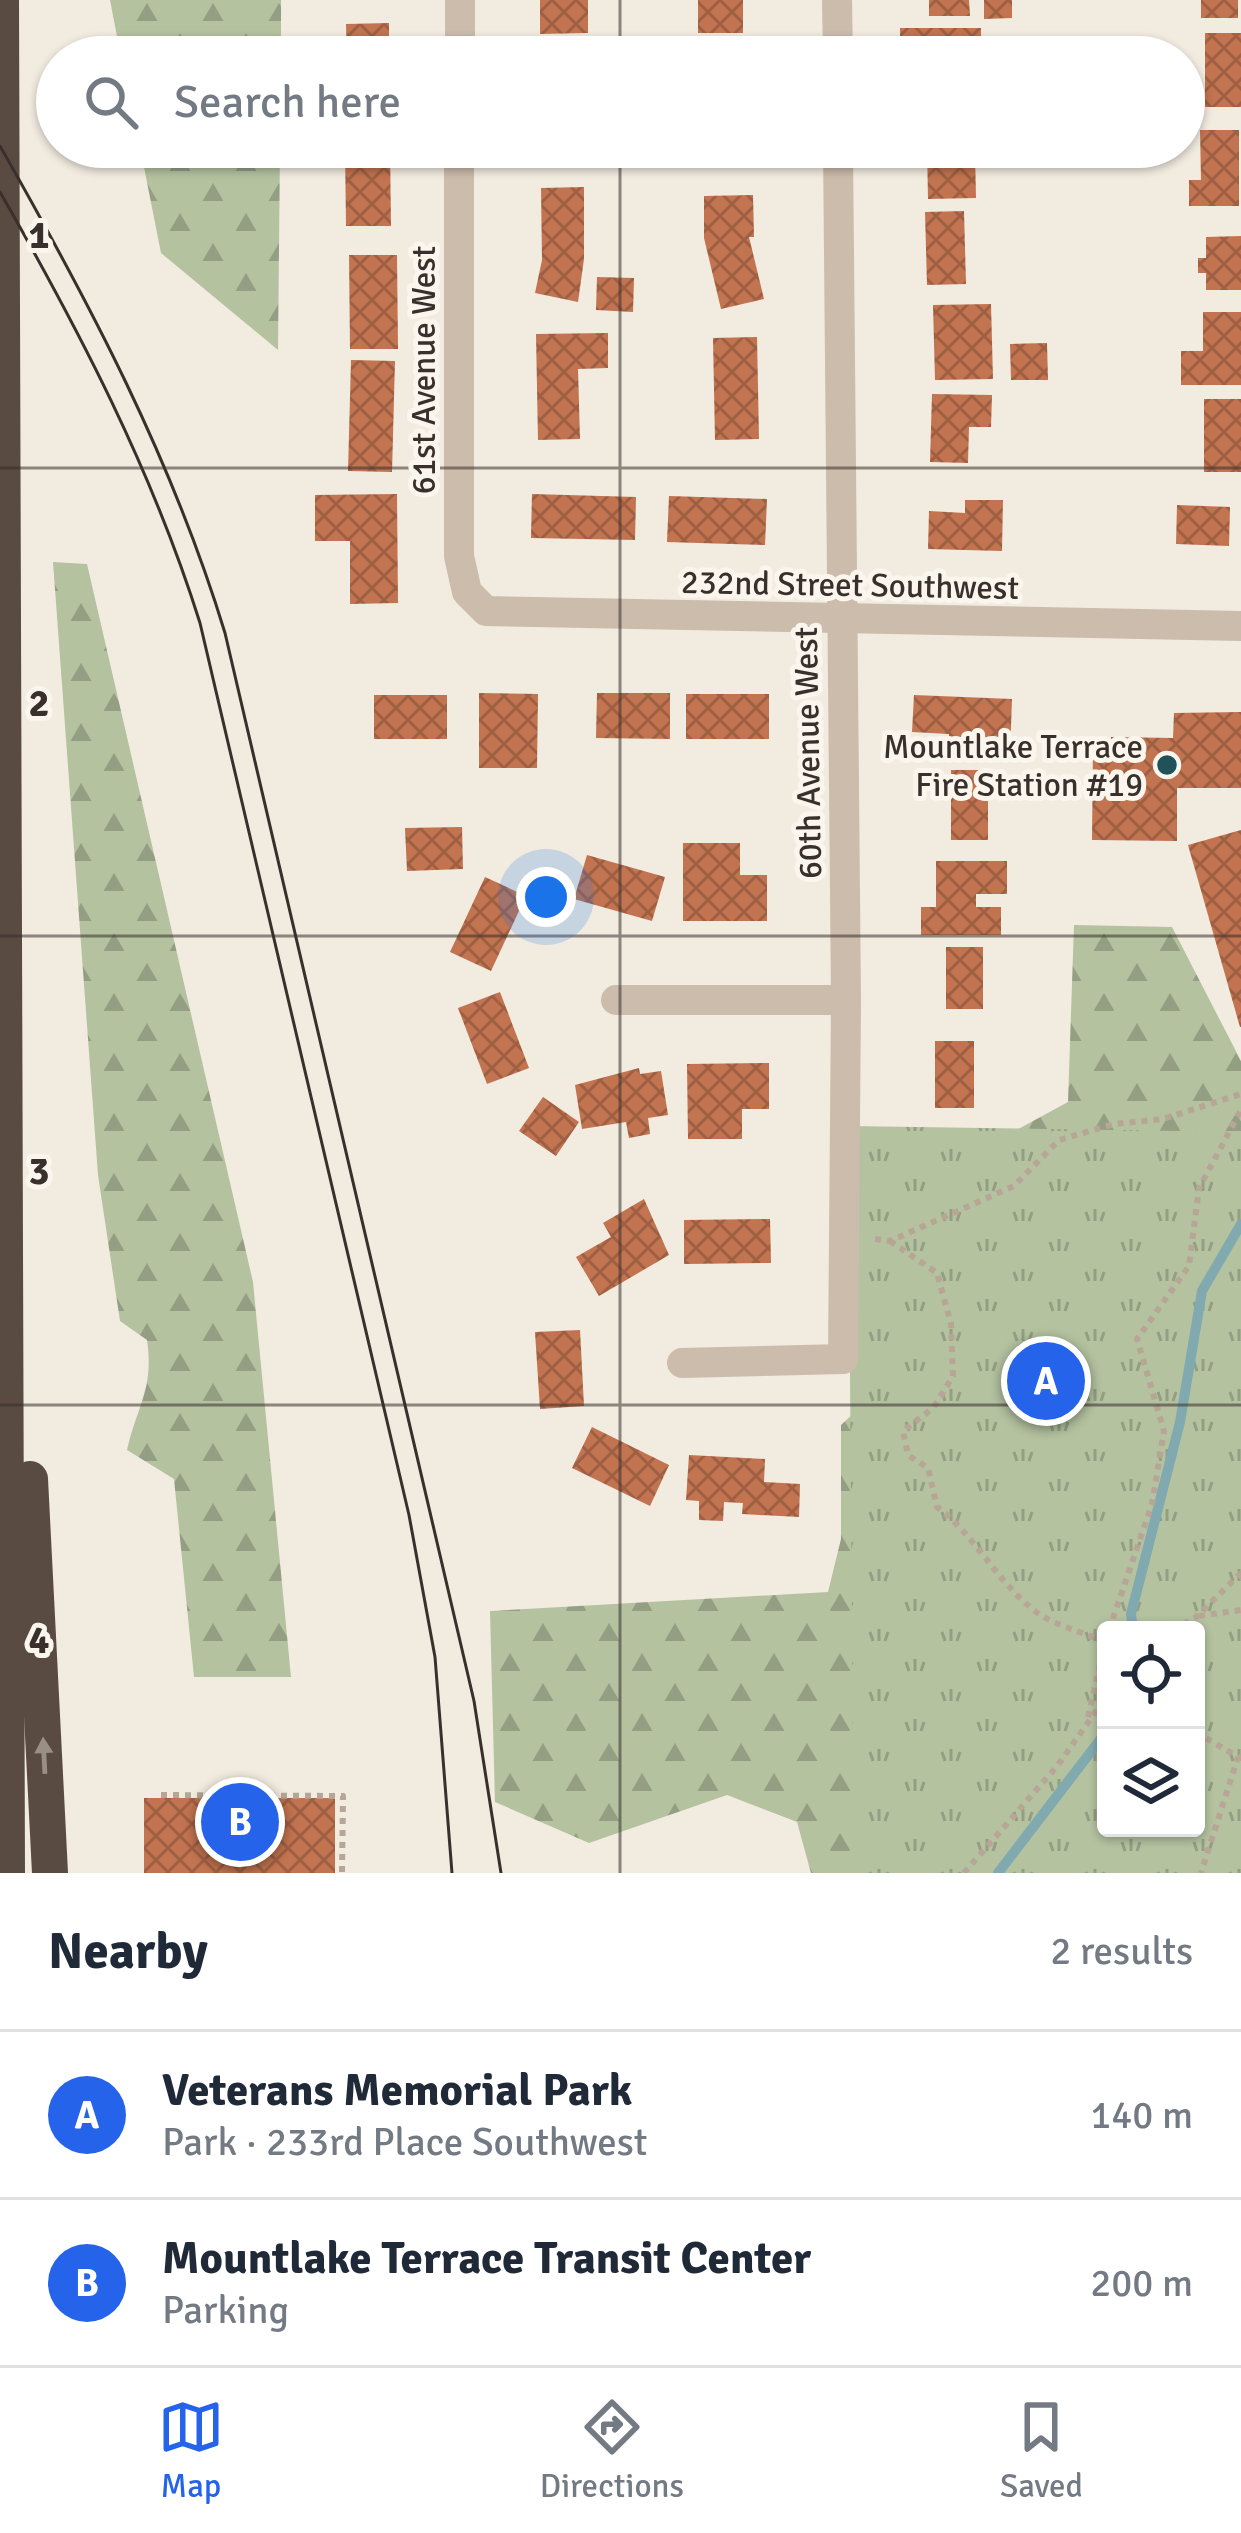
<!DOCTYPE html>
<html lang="en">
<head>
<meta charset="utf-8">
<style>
  body { margin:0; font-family:Signika,sans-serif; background:#f6f6f7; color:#1f2937 }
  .controls { position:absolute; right:36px; bottom:36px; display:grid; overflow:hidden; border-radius:12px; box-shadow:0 3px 9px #0004 }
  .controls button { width:108px; height:108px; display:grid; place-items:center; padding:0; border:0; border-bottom:3px solid #e0e1e3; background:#fff; color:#1f2937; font:60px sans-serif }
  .you { position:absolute; left:546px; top:897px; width:42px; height:42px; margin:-30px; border:9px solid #fff; border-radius:50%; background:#1a73e8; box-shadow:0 0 0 18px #1a73e833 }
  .badge { display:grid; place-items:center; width:78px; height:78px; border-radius:50%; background:#2563eb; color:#fff; font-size:39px; font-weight:700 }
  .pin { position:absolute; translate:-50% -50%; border:6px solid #fff; box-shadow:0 3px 12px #0006 }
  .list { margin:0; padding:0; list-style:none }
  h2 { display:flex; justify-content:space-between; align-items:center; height:156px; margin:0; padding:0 48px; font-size:51px }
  h2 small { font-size:39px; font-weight:400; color:#747a83 }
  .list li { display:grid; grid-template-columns:78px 1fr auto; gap:36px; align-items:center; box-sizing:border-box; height:168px; padding:0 48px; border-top:3px solid #e0e1e3 }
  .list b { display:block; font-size:45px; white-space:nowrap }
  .list p { margin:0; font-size:39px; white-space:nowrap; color:#747a83 }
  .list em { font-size:39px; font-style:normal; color:#747a83 }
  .icon { flex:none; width:66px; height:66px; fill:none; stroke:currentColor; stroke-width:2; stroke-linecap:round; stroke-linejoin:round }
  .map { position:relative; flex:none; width:1241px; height:1873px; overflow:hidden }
  .search { position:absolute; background:#fff; box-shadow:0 3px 9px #0004; left:36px; right:36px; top:36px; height:132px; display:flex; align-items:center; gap:30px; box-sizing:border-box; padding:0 42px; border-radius:66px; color:#747a83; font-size:45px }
  .sheet { height:492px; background:#fff }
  nav { display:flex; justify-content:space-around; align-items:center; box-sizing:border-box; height:168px; border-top:3px solid #e0e1e3; background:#fff; font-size:33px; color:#747a83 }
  nav a { display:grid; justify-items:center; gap:6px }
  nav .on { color:#2563eb }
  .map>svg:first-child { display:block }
</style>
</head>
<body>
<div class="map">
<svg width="1241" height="1873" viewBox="0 0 1241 1873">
  <defs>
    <pattern id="forest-firs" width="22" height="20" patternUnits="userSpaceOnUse" patternTransform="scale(3)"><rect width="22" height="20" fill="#b4c2a0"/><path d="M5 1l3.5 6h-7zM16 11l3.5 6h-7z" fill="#939e83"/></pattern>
    <pattern id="park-tufts" width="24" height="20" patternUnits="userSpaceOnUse" patternTransform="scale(3)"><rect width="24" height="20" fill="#b4c2a0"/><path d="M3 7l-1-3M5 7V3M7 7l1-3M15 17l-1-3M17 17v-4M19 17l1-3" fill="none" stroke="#939e83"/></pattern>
    <pattern id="building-cross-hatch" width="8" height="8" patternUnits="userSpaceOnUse" patternTransform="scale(3)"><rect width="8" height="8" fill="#c2734f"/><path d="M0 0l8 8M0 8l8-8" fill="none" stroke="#9f5f42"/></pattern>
  </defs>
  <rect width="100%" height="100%" fill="#f2ebe0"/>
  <g fill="url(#forest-firs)" fill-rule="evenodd">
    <polygon points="110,0 281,0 281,57 121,57"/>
    <polygon points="140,147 280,147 278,350 161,253"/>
    <path d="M53,562L87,564L253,1282L291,1677H194L174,1479L127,1450C138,1403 154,1389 147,1340L120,1321L98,1175Z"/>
    <path d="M1074,925L1172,927L1241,1061V1873H811L797,1822L727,1795L589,1843L495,1802L490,1611L828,1592L841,1539V1425L883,1386L1009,1134L1068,1102ZM1106,1630H1196V1828H1106Z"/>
  </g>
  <path fill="url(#park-tufts)" fill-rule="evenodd" d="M848,1126L1241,1132V1873H854ZM1106,1630H1196V1828H1106Z"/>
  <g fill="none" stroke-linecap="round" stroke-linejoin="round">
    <g stroke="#80aaaf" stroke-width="10">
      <polyline points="1133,1630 1131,1614 1180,1422 1202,1291 1241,1224"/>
      <polyline points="998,1873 1106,1732"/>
    </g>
  </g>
  <g fill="url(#building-cross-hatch)">
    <polygon points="540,0 588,0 588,33 540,34"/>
    <rect x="698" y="0" width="45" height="33"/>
    <polygon points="929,0 969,0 970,16 929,16"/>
    <polygon points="984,0 1012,0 1012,18 984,19"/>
    <rect x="1201" y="0" width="37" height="18"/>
    <polygon points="389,23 389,57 347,57 346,24"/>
    <polygon points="900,28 981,28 981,55 900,57"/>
    <rect x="1205" y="33" width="36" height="74"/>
    <polygon points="1200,130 1239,130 1239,206 1189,206 1189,180 1201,180"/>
    <polygon points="345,147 390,147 391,226 346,226"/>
    <polygon points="696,147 741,147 741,167 696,168"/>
    <polygon points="927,147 990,147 990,153 975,153 976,198 928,199"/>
    <polygon points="584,187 584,259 578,302 535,293 542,260 541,188"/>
    <polygon points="753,195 754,237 749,237 764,299 721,309 704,238 704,196"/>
    <polygon points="964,211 966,284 927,285 925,212"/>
    <polygon points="1241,236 1241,290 1206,290 1206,273 1198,273 1198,258 1206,258 1206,237"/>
    <polygon points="349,255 397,255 398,349 350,349"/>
    <polygon points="597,277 634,278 633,312 596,310"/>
    <polygon points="991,304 993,379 935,380 933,305"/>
    <polygon points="1203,312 1241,312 1241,385 1181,385 1181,351 1203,351"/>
    <polygon points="608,333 608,368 578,369 580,439 538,440 536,334"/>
    <polygon points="757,337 759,439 715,440 713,338"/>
    <polygon points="1047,343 1048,380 1011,380 1010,344"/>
    <polygon points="351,360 395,361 392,472 348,471"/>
    <polygon points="932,394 992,395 991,427 969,427 968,463 930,462"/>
    <rect x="1204" y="399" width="37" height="73"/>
    <polygon points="397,494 398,603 350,604 350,541 315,541 315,495"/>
    <polygon points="532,494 636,497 635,540 531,538"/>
    <polygon points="669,496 767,499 765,545 667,542"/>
    <polygon points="965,500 1003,500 1002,551 928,549 929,511 965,513"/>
    <polygon points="1177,505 1230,507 1229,546 1176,544"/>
    <polygon points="479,693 538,694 537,768 479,768"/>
    <polygon points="597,693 670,693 670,739 596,738"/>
    <rect x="686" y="694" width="83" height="45"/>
    <rect x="374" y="695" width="73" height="44"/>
    <polygon points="914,695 1012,699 1010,755 948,752 949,734 912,732"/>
    <polygon points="1241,712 1241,788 1177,788 1177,841 1092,840 1093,743 1111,743 1111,737 1173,738 1174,713"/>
    <rect x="951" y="770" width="37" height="70"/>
    <polygon points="462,827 463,869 407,871 405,828"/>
    <polygon points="1241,830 1241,1027 1240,1027 1188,845"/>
    <polygon points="683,843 740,843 740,875 767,875 767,921 683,921"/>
    <polygon points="587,855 665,877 652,921 574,899"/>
    <polygon points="936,861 1007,861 1007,894 976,894 976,907 1001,907 1001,935 921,935 921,907 936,907"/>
    <polygon points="485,877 526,896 491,971 450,952"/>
    <rect x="946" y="947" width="37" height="62"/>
    <polygon points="500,992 529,1068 487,1084 458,1008"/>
    <rect x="935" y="1041" width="39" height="67"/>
    <polygon points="769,1063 769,1109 742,1109 742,1139 688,1139 687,1064"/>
    <polygon points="639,1068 640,1074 661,1071 668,1115 648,1118 650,1134 629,1138 626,1122 582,1129 575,1085"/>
    <polygon points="543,1097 579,1122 556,1156 519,1131"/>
    <polygon points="644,1199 669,1255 599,1296 576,1257 611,1237 603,1223"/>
    <polygon points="770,1219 771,1263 684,1264 684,1220"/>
    <polygon points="580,1330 584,1406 540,1409 535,1332"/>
    <polygon points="592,1427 669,1465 650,1506 572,1468"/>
    <polygon points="689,1455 765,1459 764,1482 800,1484 799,1517 742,1514 743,1503 724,1502 723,1521 699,1520 699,1501 686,1500"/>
    <rect x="144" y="1798" width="191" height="75"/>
  </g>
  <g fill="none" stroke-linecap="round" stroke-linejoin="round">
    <g stroke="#b7a696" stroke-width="6" stroke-dasharray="6 6" stroke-linecap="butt">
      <polyline points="875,1239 890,1241 1014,1186 1059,1140 1114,1124 1163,1119 1241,1094"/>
      <path d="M890,1241L937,1273L951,1324L953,1376L934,1407L903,1431L908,1455L928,1468L937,1507C975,1535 996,1581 1035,1611C1053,1625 1083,1632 1105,1642"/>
      <polyline points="1199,1616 1241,1610"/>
      <polyline points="1109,1630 1152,1504 1164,1431 1137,1339 1189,1266 1199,1188 1241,1110"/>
      <polyline points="1173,1630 1196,1617 1241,1573"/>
      <polyline points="1088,1717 1105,1642"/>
      <polyline points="1196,1732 1238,1757 1201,1873"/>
      <polyline points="161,1795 343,1796 342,1873"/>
      <polyline points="964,1873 1058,1765 1106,1697"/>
    </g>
    <g stroke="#cbbcac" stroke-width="30">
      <polyline points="837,0 838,57"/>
      <polyline points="460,57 460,0"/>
      <polyline points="459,147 459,556 467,592 486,611 1241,626"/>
      <polyline points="616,1000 846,1000"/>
      <polyline points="682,1363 843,1359 846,1000 838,147"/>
    </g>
    <g stroke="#5a4b42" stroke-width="36">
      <polyline points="1,0 7,1873"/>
      <polyline points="30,1479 50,1873"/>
    </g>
    <g stroke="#39302b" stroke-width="3">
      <path d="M0,146C90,304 172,459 225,633L474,1701L501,1873"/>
      <path d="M0,192C80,332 152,470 200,623L409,1515L435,1657L452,1873"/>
    </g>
  </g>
  <defs><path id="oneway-solid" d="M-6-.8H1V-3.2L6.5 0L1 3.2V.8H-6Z" transform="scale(3)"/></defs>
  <use fill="#9a8f86" href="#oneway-solid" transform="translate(44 1756) rotate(-93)"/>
  <path fill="none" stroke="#39302b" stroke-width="3" stroke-opacity="0.55" d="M620,0V57M620,147V1873M0,468H1241M0,936H1241M0,1405H1241"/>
  <circle fill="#21525a" stroke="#faf5ed" stroke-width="4.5" cx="1167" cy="765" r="12"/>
  <g text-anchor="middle" stroke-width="10" stroke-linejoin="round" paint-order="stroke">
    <g font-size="33" fill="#39302b" stroke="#faf5ed">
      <text transform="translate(423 370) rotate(-90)" y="12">61st Avenue West</text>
      <text transform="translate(850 584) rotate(1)" y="12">232nd Street Southwest</text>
      <text transform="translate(807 753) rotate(-91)" y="12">60th Avenue West</text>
    </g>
    <g font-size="33" fill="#39302b" stroke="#faf5ed" text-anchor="end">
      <text x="1143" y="758">Mountlake Terrace<tspan x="1143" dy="38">Fire Station #19</tspan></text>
    </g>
  </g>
  <g font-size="39" text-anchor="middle" font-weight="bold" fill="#39302b" stroke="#faf5ed" stroke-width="10" stroke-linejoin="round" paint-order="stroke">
    <text x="39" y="248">1</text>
    <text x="39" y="716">2</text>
    <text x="39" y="1184">3</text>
    <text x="39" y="1653">4</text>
  </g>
</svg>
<div class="controls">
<button><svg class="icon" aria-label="locate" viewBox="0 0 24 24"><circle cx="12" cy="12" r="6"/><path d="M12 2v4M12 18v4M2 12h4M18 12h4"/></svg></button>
<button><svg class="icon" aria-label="layers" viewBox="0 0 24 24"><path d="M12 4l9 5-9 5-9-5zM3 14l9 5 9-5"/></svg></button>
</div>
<div class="you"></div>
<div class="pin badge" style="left:1046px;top:1381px">A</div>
<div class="pin badge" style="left:240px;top:1822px">B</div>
<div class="search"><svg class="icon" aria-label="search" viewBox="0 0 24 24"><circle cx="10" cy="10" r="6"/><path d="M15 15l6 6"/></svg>Search here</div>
</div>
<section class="sheet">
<h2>Nearby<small>2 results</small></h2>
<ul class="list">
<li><span class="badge">A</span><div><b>Veterans Memorial Park</b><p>Park · 233rd Place Southwest</p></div><em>140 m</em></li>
<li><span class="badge">B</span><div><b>Mountlake Terrace Transit Center</b><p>Parking</p></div><em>200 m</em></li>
</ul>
</section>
<nav>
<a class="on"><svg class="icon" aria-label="map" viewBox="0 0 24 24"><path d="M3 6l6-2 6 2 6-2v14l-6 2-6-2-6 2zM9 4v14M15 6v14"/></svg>Map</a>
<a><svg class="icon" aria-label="directions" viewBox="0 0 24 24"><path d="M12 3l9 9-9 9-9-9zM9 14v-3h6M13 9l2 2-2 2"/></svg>Directions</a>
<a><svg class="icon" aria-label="saved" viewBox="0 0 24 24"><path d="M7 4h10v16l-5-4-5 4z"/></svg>Saved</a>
</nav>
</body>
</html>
